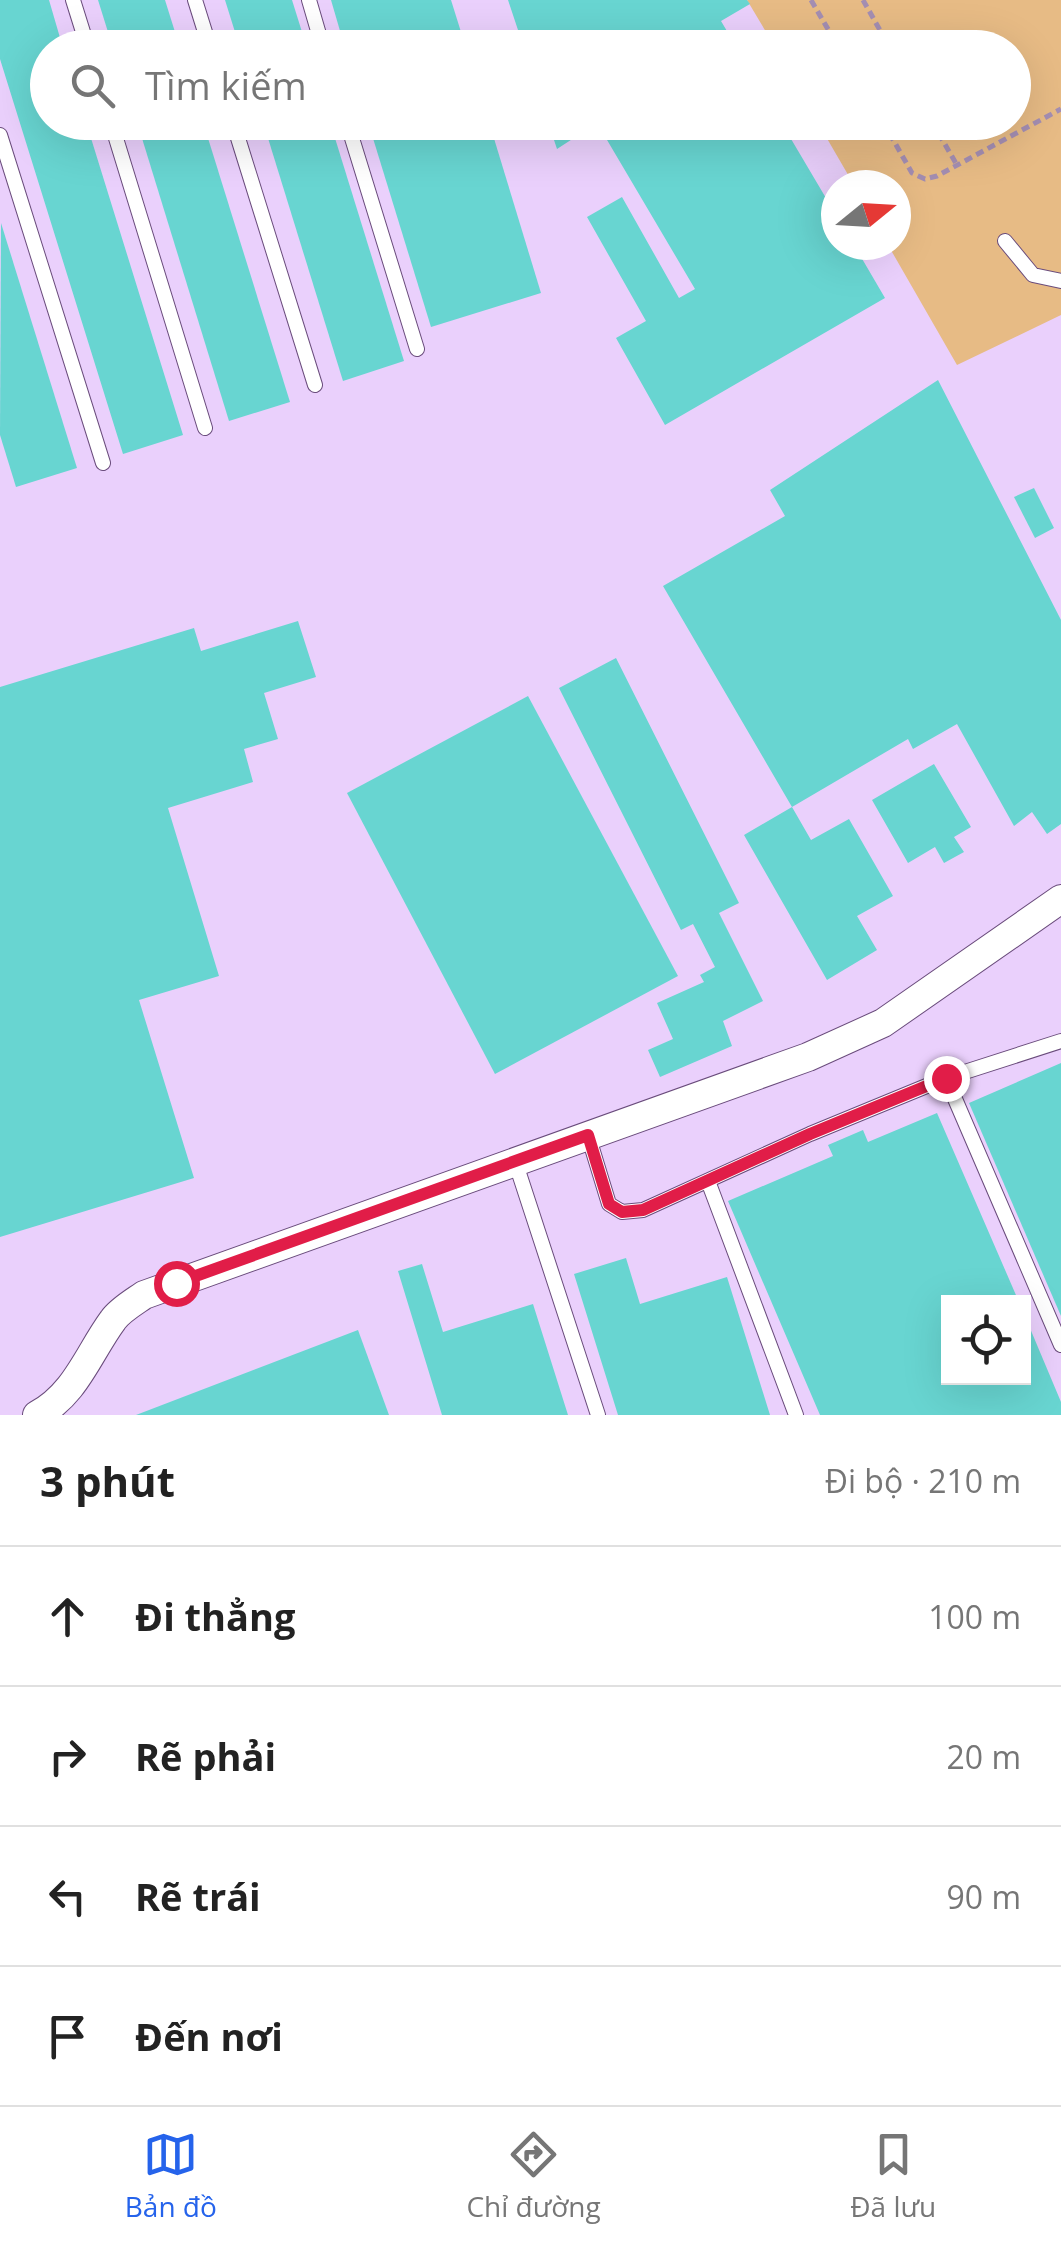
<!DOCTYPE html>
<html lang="vi">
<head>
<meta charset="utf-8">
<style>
  body { margin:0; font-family:"Open Sans",sans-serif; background:#f2f2f2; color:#222 }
  .controls { position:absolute; right:30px; bottom:30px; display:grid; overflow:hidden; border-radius:0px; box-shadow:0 10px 40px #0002 }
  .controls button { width:90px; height:90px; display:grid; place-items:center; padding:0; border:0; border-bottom:2px solid #e0e0e0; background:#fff; color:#222; font:50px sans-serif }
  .compass { position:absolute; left:821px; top:170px; width:90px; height:90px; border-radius:50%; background:#fff; box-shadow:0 10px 40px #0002; rotate:72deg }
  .stop { position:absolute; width:30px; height:30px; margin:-22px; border:8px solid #e11d48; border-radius:50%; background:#fff }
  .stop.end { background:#e11d48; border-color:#fff; box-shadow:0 2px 10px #0008 }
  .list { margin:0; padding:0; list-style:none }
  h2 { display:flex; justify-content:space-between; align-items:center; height:130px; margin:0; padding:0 40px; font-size:42px }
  h2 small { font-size:32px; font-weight:400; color:#767676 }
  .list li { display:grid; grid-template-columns:65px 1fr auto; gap:30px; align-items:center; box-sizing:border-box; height:140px; padding:0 40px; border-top:2px solid #e0e0e0 }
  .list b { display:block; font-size:38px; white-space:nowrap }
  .list em { font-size:32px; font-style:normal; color:#767676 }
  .icon { flex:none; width:55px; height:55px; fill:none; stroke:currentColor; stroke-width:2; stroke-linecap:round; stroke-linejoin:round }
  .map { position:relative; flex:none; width:1061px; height:1415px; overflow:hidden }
  .search { position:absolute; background:#fff; box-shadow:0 10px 40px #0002; left:30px; right:30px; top:30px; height:110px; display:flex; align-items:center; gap:25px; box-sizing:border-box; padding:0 35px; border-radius:55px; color:#767676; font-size:38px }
  .sheet { height:690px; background:#fff }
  nav { display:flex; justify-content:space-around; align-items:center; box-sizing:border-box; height:140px; border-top:2px solid #e0e0e0; background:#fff; font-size:28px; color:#767676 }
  nav a { display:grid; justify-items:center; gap:5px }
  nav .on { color:#2563eb }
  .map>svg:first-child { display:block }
</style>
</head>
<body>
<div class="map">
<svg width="1061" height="1415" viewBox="0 0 1061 1415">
  <rect width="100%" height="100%" fill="#ead0fc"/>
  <polygon fill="#e7bb85" points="747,0 1061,0 1061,315 957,365 888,245 896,245 896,185 854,185 818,123 1014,122 1014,48 775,47"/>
  <g fill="#68d5d1">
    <polygon points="0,0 49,0 63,48 48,48 48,122 86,122 183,435 123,454 0,59"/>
    <polygon points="98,0 165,0 180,48 113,48"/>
    <polygon points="225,0 292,0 307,48 240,48"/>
    <polygon points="331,0 451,0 466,48 345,48"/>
    <polygon points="508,0 747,0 750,4 721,21 737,48 524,48"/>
    <polygon points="137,122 203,122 290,402 229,421"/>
    <polygon points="263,122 330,122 404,361 343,381"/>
    <polygon points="368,122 489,122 541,293 431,327"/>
    <polygon points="548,122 781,122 836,215 836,245 854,245 885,298 665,425 616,338 646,321 587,217 622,197 679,298 695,289 597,123 557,149"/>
    <polygon points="1,223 77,468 16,487 0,435"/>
    <polygon points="938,380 1061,620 1061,824 1047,834 1032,812 1014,826 957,724 913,749 908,739 792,807 811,840 849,819 893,896 857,916 877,950 827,980 744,835 792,807 663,586 785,516 770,490"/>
    <polygon points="1034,488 1054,528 1035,538 1014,497"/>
    <polygon points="298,621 316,677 264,693 278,739 244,749 253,782 168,808 219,976 139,1000 194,1178 0,1237 0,687 194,628 201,651"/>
    <polygon points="616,658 739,903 719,913 763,1001 723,1021 732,1046 660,1077 648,1050 673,1039 657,1003 704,982 700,975 715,967 693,924 681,930 559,688"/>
    <polygon points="528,696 678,976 495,1074 347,793"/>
    <polygon points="934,764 971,827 954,837 964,852 944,863 935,847 908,863 872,800"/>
    <polygon points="1061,1063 1061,1316 969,1103"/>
    <polygon points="937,1113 1019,1302 948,1302 948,1378 1024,1378 1024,1314 1061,1402 1061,1415 820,1415 728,1201 833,1156 828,1145 863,1130 868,1142"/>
    <polygon points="626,1258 640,1304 727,1277 770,1415 618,1415 574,1274"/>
    <polygon points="422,1264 443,1332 533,1304 568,1415 442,1415 398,1271"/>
    <polygon points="358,1330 389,1415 136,1415"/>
  </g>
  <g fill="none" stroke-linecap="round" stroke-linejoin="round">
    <g stroke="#6a4c7c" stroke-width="16">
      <g id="lane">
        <polyline points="73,0 88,48"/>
        <polyline points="195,0 210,48"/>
        <polyline points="309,0 323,48"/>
        <polyline points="111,122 205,428"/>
        <polyline points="233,122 315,385"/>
        <polyline points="347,122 417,349"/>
        <polyline points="0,135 103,463"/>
        <polyline points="1005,241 1033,275 1061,281"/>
        <polyline points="946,1078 1061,1345"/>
        <polyline points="588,1135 609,1204 622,1212 643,1210 810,1134 946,1078 1061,1041"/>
        <polyline points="515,1161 598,1415"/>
        <polyline points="708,1181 796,1415"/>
      </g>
    </g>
    <g stroke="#6a4c7c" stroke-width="30">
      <path id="street" d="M37,1415C76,1394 88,1354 113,1320C120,1310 134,1302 144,1295L808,1057L883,1023L1061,899"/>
    </g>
    <g stroke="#a48eb2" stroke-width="5" stroke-dasharray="8 5" stroke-linecap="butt">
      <polyline points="811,0 839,48"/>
      <polyline points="863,0 890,48"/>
      <polyline points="883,122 912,173 925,179 937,176 1061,109"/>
      <polyline points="932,122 957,165"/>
    </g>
    <use href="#lane" stroke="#fff" stroke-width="14"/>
    <use href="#street" stroke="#fff" stroke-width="28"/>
  </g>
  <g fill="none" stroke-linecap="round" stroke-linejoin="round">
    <polyline stroke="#e11d48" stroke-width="12" points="176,1283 588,1135 609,1204 622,1212 643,1210 810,1134 946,1078"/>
  </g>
</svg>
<div class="controls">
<button><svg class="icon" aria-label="locate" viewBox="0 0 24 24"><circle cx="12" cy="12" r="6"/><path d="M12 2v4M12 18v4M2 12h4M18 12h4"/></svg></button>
</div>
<svg class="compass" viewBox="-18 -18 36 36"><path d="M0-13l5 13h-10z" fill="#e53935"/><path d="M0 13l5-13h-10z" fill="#767676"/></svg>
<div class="stop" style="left:176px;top:1283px"></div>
<div class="stop end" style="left:946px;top:1078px"></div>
<div class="search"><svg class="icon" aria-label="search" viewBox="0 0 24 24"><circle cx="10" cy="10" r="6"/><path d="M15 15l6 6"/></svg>Tìm kiếm</div>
</div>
<section class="sheet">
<h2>3 phút<small>Đi bộ · 210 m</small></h2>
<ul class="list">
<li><svg class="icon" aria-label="ahead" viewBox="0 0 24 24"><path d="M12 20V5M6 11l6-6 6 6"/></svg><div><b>Đi thẳng</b></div><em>100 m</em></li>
<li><svg class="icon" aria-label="right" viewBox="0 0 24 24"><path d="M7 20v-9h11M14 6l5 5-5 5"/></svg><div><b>Rẽ phải</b></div><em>20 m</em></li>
<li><svg class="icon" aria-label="left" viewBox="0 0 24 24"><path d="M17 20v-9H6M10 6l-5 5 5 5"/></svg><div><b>Rẽ trái</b></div><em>90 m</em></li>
<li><svg class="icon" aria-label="arrive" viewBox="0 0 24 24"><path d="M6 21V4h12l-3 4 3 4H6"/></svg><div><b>Đến nơi</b></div></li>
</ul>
</section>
<nav>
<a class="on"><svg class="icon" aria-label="map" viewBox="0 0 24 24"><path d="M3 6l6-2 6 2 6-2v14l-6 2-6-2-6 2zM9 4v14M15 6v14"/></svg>Bản đồ</a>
<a><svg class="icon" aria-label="directions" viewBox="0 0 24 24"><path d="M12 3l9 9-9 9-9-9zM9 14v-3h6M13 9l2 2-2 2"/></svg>Chỉ đường</a>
<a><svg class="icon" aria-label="saved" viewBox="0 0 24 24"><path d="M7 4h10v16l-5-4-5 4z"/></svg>Đã lưu</a>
</nav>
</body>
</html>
